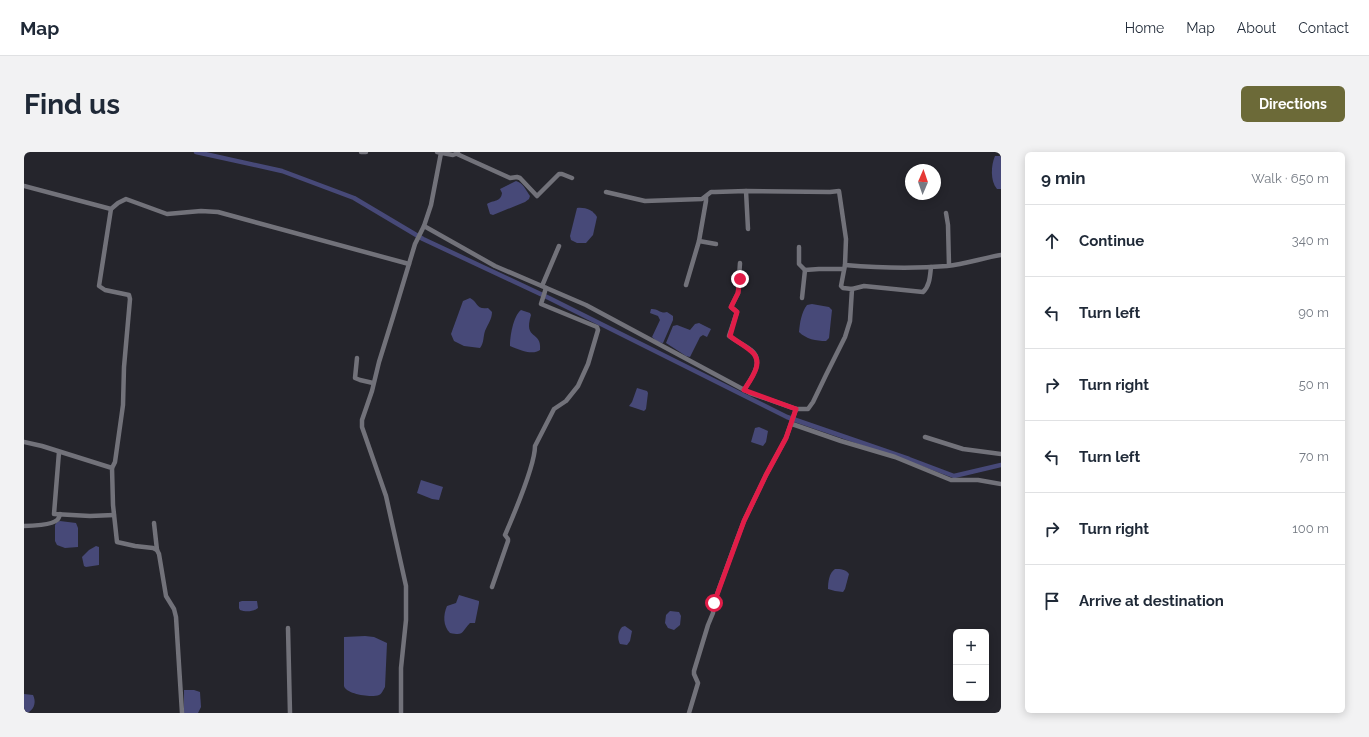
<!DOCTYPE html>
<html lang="en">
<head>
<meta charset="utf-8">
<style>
  body { margin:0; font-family:Raleway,sans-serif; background:#f2f2f3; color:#1f2937 }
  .controls { position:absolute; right:12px; bottom:12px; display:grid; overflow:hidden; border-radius:6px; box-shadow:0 2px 10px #0003 }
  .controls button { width:36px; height:36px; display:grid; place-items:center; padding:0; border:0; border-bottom:1px solid #e0e1e3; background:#fff; color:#1f2937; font:20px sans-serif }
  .compass { position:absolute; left:881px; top:12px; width:36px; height:36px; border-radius:50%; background:#fff; box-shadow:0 2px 10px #0003; rotate:2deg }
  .stop { position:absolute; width:12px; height:12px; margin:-9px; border:3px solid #e11d48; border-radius:50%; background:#fff }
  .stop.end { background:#e11d48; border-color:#fff; box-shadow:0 1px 4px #0008 }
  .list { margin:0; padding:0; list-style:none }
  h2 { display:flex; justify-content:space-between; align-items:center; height:52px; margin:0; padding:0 16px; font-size:17px }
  h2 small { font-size:13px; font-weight:400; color:#747a83 }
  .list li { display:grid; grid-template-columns:26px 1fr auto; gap:12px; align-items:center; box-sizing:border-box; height:72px; padding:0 16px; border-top:1px solid #e0e1e3 }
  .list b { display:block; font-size:15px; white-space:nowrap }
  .list em { font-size:13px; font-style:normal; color:#747a83 }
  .icon { flex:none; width:22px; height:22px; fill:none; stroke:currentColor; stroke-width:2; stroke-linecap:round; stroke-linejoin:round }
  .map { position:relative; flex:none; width:977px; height:561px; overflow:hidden; border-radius:6px }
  header { display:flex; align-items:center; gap:24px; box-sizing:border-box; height:56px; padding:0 20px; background:#fff; border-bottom:1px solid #e0e1e3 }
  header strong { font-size:19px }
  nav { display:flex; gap:22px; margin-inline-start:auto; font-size:14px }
  .intro { display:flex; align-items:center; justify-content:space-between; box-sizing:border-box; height:96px; padding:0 24px }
  h1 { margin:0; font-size:28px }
  .button { padding:10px 18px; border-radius:6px; background:#6c6a38; color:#fff; font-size:14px; font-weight:700 }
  main { display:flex; gap:24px; padding:0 24px }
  aside { flex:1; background:#fff; border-radius:6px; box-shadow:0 2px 10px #0003 }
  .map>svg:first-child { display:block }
</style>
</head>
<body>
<header>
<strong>Map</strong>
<nav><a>Home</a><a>Map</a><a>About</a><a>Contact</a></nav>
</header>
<div class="intro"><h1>Find us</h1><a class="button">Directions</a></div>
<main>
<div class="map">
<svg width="977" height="561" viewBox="0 0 977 561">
  <rect width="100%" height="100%" fill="#25252c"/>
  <g fill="#474978">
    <path d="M971,4H977V37H973C966,29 967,13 971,4Z"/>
    <path d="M492,29C499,31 502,38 506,44L505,47L501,50L469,63L466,62L463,52C469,48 477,50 478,41L476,37Z"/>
    <path d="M553,56C561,55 569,58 573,65L569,83L562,91H553L547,88L546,84Z"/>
    <path d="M446,146C454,150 452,158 464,156L468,160C468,167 464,172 461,179C459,185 460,191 456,196L440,194L430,189L427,182L439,149Z"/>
    <path d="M788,152L805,155L808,158L805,186L802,189C792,189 782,187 775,180C776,171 777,161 783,153Z"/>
    <path d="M627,157C633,156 637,162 643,160L649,164V168L639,191C635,191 631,188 628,185L636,168L634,164L626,161Z"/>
    <path d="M497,158L506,161L507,163C499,189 518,178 516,198C508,204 494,197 486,194C486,185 489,164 497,158Z"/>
    <polygon points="675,171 687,177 683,185 679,183 676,185 666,205 662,204 642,191 649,174 653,173 666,178 671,172"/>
    <polygon points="613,236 623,239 624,241 622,257 620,259 605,254 608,250"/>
    <polygon points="735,275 744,279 742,290 739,294 727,290 731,276"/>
    <polygon points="397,328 419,335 415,348 408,347 393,341"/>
    <polygon points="36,369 52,371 54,376 54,395 41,396 33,393 31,389 31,373 33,370"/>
    <polygon points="72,394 75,395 75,413 62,415 60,414 58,405 65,398"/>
    <path d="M811,417C817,417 821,417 825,422L821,437L819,440L811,439L804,437C804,430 805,421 811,417Z"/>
    <path d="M435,443L455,449V451L451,471H446C437,480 441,484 426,481C419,474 419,463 423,454L432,451Z"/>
    <path d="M218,449H233L234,456C229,460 221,460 216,458L215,456V450Z"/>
    <polygon points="646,459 655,460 657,464 656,473 650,478 644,476 641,471 642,463"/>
    <path d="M601,474L608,479L606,489L603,493L596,492C593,487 594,479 598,475Z"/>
    <path d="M341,484L350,485L363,491L361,535C359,538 358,542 355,543C347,546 322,542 320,534V485Z"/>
    <polygon points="160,538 170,538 176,540 177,555 174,561 160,561"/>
    <path d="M0,542L9,543C12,549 11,556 5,560H0Z"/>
  </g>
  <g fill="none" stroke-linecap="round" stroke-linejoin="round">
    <polyline stroke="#474978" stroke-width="4.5" points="172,0 258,19 330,46 399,87 525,146 763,265 885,307 930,324 977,313"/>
    <g stroke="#72727a" stroke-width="4.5">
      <polyline points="337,0 342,0"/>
      <polyline points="413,0 429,3 434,1"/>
      <polyline points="417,1 407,53 400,74 471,114 562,153 726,241 772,257 784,257 789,250 802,223 821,185 826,169 828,137 819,136 817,134 821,113"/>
      <polyline points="433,2 486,26 493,25 496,26 513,44 535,22 538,22 548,26"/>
      <polyline points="0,34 87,57 94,51 102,47 143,62 177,59 194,60 385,112"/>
      <polyline points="722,39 724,77"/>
      <path d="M582,40L621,49L678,47L687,40H691L722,39L806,40L815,39L822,87L821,113C855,116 889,117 923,114C941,112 959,106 977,103"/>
      <polyline points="682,45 682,49 675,89 692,92"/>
      <polyline points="87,57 75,134 81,138 105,143 106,147 100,215 99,253 91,310 88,316"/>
      <polyline points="922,61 924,73 925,113"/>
      <polyline points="775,95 775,112 781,118 795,117 820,117"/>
      <path d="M716,111L714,141L707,155L713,160L705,184C712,189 720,193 727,198C741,209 727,227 720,238"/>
      <polyline points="662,133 675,89"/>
      <polyline points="518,134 535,94"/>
      <path d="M828,137L840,134L899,140C906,134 906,123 907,115"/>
      <polyline points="778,146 781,118"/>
      <polyline points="333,206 331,226 336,228 349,231"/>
      <polyline points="768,272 817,289 871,305 927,328 954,328 977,332"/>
      <polyline points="901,285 939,297 977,302"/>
      <polyline points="0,290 18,294 88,316 89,353 93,390 111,394 129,396 133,398 135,402 142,444 150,457 152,465 158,561"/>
      <polyline points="35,300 30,362 66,364 90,363"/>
      <polyline points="130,371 133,398"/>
      <path d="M0,374C7,374 28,373 33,368C34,368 36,363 36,362"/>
      <path d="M468,435L484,389V387L481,383C490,362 511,314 511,294L530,257L542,249L554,234L564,212L574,178L573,175L517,152L522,136"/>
      <polyline points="264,476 266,561"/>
      <polyline points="377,561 377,516 382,468 382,434 362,344 338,275 338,268 348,239 355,210 369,165 391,92 400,74"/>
      <polyline points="665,561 674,531 670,522 670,519 684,473 689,461 690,451 696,434 712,390 720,369 742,323 762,286 772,257"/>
    </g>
  </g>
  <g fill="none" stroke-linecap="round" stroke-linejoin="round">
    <path stroke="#e11d48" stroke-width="5" d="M690,451L720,369L742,323L762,286L772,257L720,238C727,227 741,210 727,199C720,193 712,189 706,184L713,160L707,155L714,141L716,127"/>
  </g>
</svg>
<div class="controls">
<button>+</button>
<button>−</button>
</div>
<svg class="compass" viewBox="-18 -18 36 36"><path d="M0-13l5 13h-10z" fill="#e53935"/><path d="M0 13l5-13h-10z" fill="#747a83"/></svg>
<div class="stop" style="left:690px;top:451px"></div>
<div class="stop end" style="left:716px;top:127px"></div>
</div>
<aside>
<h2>9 min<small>Walk · 650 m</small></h2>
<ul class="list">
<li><svg class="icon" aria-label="ahead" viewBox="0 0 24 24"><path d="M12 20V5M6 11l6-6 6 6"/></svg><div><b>Continue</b></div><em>340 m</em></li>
<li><svg class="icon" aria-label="left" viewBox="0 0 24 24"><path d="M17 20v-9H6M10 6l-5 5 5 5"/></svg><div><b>Turn left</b></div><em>90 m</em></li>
<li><svg class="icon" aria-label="right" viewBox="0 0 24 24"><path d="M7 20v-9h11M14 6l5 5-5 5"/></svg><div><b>Turn right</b></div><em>50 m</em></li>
<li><svg class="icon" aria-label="left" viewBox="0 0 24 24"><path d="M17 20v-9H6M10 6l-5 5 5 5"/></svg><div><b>Turn left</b></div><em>70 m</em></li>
<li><svg class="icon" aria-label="right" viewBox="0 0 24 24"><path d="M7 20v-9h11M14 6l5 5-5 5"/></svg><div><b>Turn right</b></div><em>100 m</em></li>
<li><svg class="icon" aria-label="arrive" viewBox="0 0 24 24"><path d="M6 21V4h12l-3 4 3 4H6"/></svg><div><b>Arrive at destination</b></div></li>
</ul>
</aside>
</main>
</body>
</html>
